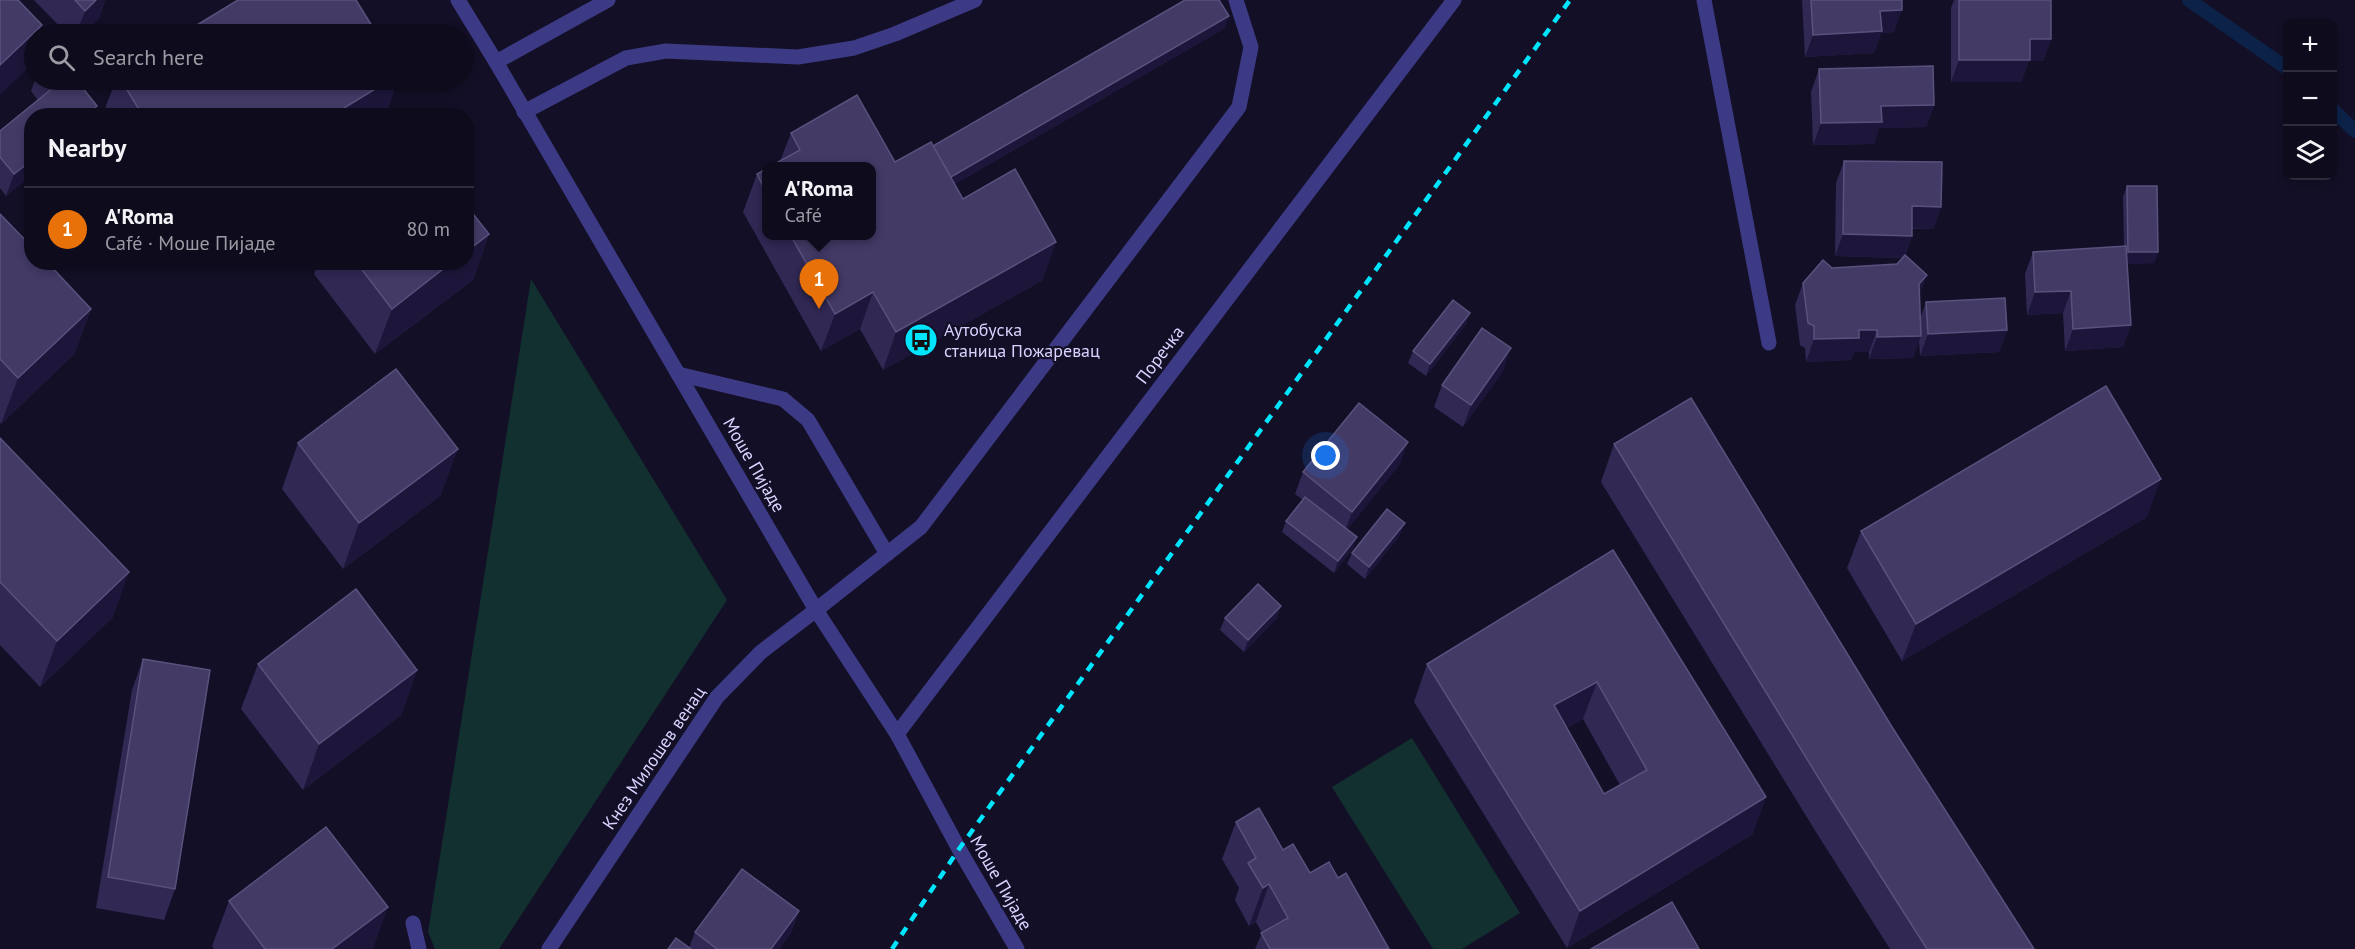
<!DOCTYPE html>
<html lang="en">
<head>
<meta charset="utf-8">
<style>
  body { margin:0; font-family:"PT Sans",sans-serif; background:#1c1929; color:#f1f3f6 }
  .controls { position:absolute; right:18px; top:18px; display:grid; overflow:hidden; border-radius:12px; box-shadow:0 3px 9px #0003 }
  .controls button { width:54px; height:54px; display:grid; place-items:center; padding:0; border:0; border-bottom:2px solid #2e2b3b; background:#0e0b1c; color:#f1f3f6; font:30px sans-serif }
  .you { position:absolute; left:1326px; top:456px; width:21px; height:21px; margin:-15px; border:4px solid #fff; border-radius:50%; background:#1a73e8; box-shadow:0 0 0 9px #1a73e833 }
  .badge { display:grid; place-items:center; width:39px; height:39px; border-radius:50%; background:#0b8043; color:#fff; font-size:20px; font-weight:700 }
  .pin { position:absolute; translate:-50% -50px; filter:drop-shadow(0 2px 3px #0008) }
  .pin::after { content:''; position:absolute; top:32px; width:21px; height:18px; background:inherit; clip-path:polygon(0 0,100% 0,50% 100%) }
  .popup { position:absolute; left:762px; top:162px; width:114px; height:78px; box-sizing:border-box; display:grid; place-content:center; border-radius:12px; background:#0e0b1c; filter:drop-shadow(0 2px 4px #0005); font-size:20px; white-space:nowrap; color:#9b9ba3 }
  .popup b { font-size:22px; color:#f1f3f6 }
  .popup::after { content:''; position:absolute; left:50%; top:100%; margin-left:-12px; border:12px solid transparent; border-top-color:#0e0b1c }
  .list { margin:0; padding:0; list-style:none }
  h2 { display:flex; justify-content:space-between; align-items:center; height:78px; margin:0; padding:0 24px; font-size:26px }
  h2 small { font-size:20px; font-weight:400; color:#9b9ba3 }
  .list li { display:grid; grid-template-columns:39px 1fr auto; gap:18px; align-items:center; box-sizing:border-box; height:84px; padding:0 24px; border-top:2px solid #2e2b3b }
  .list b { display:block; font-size:22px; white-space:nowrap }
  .list p { margin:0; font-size:20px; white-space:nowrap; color:#9b9ba3 }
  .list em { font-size:20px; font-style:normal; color:#9b9ba3 }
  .icon { flex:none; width:33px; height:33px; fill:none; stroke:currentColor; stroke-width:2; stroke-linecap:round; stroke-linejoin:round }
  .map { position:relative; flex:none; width:2355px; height:949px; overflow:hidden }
  .search { position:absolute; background:#0e0b1c; box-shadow:0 3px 9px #0003; left:24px; top:24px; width:450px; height:66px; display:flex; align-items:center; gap:15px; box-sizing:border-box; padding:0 21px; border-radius:33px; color:#9b9ba3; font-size:22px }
  .panel { position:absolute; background:#0e0b1c; box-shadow:0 3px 9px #0003; left:24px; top:108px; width:450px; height:162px; border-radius:24px }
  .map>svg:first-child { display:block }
</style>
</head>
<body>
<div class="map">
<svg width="2355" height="949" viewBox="0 0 2355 949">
  <rect width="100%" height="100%" fill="#130f26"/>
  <g fill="#12302f">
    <polygon points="531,279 727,600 499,949 435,949 428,932"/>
    <polygon points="1412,738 1520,913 1462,949 1433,949 1332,787"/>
  </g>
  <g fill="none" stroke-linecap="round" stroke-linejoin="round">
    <g stroke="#0c2248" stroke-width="14">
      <polyline points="2189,0 2288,69"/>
      <polyline points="2332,109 2355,131"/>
    </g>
    <g stroke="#3d3a85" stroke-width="15">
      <polyline points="524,112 626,58 666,51 798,57 854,48 895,34 975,0"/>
      <polyline points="678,374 783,399 808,420 887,554"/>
      <polyline points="816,610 921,527 1239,107 1251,47 1236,0"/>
      <polyline points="413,923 419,949"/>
    </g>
    <g stroke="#3d3a85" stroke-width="15">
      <polyline points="1704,0 1769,343"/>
      <polyline points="496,62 608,0"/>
      <polyline points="897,734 1454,0"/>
      <polyline points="549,949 717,697 761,652 816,610"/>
    </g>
    <polyline stroke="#3d3a85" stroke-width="15" points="458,0 496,62 816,610 897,734 959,849 1017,949"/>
    <polyline stroke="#00e5ff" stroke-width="4.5" stroke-dasharray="9 8" stroke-linecap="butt" points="892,949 959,849 1570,0"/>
  </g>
  <g fill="#312854" fill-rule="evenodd">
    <polygon points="34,0 105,0 99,18 81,34 67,34"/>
    <polygon points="1802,0 1902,0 1894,32 1881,33 1874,53 1805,57"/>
    <polygon points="1954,0 2051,0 2051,39 2043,61 2029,61 2021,82 1951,82 1951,8"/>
    <polygon points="1225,28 955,184 963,199 1043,280 883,370 860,329 821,351 743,212 757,174 766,169 766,236 872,236 780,161 791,133 895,162 933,146"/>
    <polygon points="1819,69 1934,105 1926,127 1879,128 1874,144 1813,145 1811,92"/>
    <polygon points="35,80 85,80 82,88 97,106 94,116 32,116 32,175 6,196 0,188 0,131 38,100 31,91"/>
    <polygon points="116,80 398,80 387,110 379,116 107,116 104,111"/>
    <polygon points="1844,161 1941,207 1933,229 1912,229 1912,236 1905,256 1920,295 1920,319 1926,302 2007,330 1999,352 1920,356 1919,341 1913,358 1869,359 1869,352 1854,352 1851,360 1806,362 1805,348 1800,345 1795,305 1803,283 1832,268 1897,264 1903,258 1835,256 1836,183"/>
    <polygon points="2127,186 2158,252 2154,263 2127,264 2131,325 2123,347 2065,351 2063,313 2027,315 2025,274 2033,252 2124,246 2123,197"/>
    <polygon points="0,214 91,309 74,354 1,424 0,422"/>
    <polygon points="489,234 473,280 375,354 314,274 318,262 466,262"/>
    <polygon points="1470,313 1466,324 1426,376 1408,363 1413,351"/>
    <polygon points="1503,371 1463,427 1434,407 1442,385"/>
    <polygon points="0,438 113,617 40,687 0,645"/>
    <polygon points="298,443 441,495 343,569 282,489"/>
    <polygon points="1614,444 1892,727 2034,949 1890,949 1816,832 1601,482"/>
    <polygon points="1400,464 1347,529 1357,537 1353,548 1334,573 1282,532 1286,521 1303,500 1295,494 1303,472"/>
    <polygon points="2147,517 1902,661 1847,568 1861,531"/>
    <polygon points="1400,535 1365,579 1347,564 1352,553"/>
    <path d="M1613,550L1753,834L1567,948L1414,702L1427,664ZM1583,719L1620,785L1604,794L1567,728Z"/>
    <polygon points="1225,618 1277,618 1244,652 1220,630"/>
    <polygon points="143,659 175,889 164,920 96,908 132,690"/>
    <polygon points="258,664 417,670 401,715 303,790 241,709"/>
    <polygon points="1236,822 1283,850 1310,873 1338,878 1389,949 1255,949 1262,933 1256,922 1249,926 1235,900 1239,888 1222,859"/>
    <polygon points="229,901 373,949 214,949 212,946"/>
    <polygon points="799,911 791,933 779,949 668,949 689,948 695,932"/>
  </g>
  <g fill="#1d163a">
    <polygon points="96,0 105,0 99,18 81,34 76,34 85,11"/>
    <polygon points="1902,10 1894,32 1881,33 1874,53 1805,57 1813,35 1880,11"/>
    <polygon points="1229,16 1225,28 929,199 933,187"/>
    <polygon points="42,25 39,34 34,34 34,46 26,70 0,95 0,65"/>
    <polygon points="2030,39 2051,39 2043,61 2029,61 2021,82 1951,82 1959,60"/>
    <polygon points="81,80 85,80 78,98 78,82"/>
    <polygon points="390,80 398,80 387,110 379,116 331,116"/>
    <polygon points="1934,105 1926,127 1879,128 1874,144 1813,145 1821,123 1881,106"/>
    <polygon points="97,106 94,116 86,116"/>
    <polygon points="32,160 32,175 6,196 14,174"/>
    <polygon points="1912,206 1941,207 1933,229 1904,228"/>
    <polygon points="489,234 473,280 375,354 392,309 452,262 466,262 466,252"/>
    <polygon points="1843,234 1912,236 1904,258 1835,256"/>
    <polygon points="1056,242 1043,280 883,370 896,332"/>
    <polygon points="2128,252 2158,252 2154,263 2124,264"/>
    <polygon points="1927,275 1919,297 1919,284"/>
    <polygon points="2071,291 2063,313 2027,315 2035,292"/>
    <polygon points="873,292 860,329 821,351 835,314"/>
    <polygon points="91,309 74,354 1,424 18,378"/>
    <polygon points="1470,313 1466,324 1426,376 1430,364"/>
    <polygon points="2131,325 2123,347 2065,351 2073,329"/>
    <polygon points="1859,330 1877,330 1869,352 1854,352 1851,360 1806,362 1814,339"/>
    <polygon points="2007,330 1999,352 1920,356 1928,334"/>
    <polygon points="1921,336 1913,358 1869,359 1877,337"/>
    <polygon points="1511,348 1503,371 1463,427 1471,405"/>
    <polygon points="1408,442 1400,464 1344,534 1352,512"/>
    <polygon points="458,449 441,495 343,569 359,523"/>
    <polygon points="2161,479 2147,517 1902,661 1916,624"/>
    <polygon points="1405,523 1400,535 1365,579 1369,567"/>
    <polygon points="1357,537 1353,548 1334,573 1338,561"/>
    <polygon points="129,572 113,617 40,687 57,641"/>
    <polygon points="1281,606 1277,618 1244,652 1248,640"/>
    <polygon points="417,670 401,715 303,790 319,744"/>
    <polygon points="1597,682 1583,719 1541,743 1554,705"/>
    <polygon points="1766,797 1753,834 1567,948 1580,911"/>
    <polygon points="1269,884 1256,922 1249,926 1263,888"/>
    <polygon points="388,907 373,949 332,949"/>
    <polygon points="799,911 791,933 779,949 771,949"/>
  </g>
  <g fill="#433a66" stroke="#5a527e" stroke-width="1.5" fill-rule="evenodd">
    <polygon points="0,0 18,0 42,25 0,65"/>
    <polygon points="75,0 96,0 85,11"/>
    <polygon points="238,0 356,0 377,34 182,34"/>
    <polygon points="1185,0 1219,0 1229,16 951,177 933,146"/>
    <polygon points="1811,0 1902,0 1902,10 1880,11 1882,31 1813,35"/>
    <polygon points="1959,0 2051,0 2051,39 2030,39 2030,60 1959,60"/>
    <polygon points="1933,66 1934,105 1881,106 1882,122 1821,123 1819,69"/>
    <polygon points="48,80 81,80 78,82 97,106 86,116 32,116 32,160 14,174 0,157 0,131 54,87"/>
    <polygon points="121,80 390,80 331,116 143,116"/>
    <polygon points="857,95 895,162 931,142 963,199 1015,169 1056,242 896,332 873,292 835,314 791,236 872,236 872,166 771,166 800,150 791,133"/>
    <polygon points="1844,161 1942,162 1941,207 1912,206 1912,236 1843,234"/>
    <polygon points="766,169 766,192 757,174"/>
    <polygon points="2127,186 2157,186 2158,252 2128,252"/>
    <polygon points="466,205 489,234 466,252"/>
    <polygon points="0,214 32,247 32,262 47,262 91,309 18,378 0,359"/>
    <polygon points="2126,246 2131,325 2073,329 2071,291 2035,292 2033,252"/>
    <polygon points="1905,255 1927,275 1919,284 1921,336 1877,337 1877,330 1859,330 1859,338 1814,339 1814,326 1808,323 1803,283 1823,260 1832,268 1897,264"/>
    <polygon points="356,262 452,262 392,309"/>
    <polygon points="2005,298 2007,330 1928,334 1926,302"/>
    <polygon points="1453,300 1470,313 1430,364 1413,351"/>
    <polygon points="1482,328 1511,348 1471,405 1442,385"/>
    <polygon points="396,369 458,449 359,523 298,443"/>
    <polygon points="2106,386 2161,479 1916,624 1861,531"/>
    <polygon points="1691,398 1892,727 2034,949 1927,949 1829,795 1614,444"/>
    <polygon points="1359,403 1408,442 1352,512 1303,472"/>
    <polygon points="0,438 129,572 57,641 0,582"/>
    <polygon points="1305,497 1357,537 1338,561 1286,521"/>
    <polygon points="1387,509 1405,523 1369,567 1352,553"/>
    <path d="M1613,550L1766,797L1580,911L1427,664ZM1597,682L1647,770L1604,794L1554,705Z"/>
    <polygon points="1258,584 1281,606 1248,640 1225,618"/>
    <polygon points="356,589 417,670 319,744 258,664"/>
    <polygon points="143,659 210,670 175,889 108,877"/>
    <polygon points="1259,808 1283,850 1293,844 1310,873 1329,862 1338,878 1346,873 1389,949 1270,949 1261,933 1288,918 1269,884 1263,888 1248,863 1256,858 1236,822"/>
    <polygon points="326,827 388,907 332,949 265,949 229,901"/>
    <polygon points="742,869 799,911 771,949 717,949 695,932"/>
    <polygon points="1672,902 1699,949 1591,949"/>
    <polygon points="676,938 691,949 668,949"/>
  </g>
  <defs>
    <g id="bus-disc" transform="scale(1.725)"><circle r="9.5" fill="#00e5ff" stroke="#130f26"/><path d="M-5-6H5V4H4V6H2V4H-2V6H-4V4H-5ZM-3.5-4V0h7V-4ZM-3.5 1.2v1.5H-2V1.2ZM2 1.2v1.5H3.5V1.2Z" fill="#111"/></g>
  </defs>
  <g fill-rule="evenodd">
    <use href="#bus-disc" x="921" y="340"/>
  </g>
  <g text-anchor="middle" stroke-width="4.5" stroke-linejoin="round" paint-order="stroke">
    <g font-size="18" fill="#d9d4ff" stroke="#130f26" text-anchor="start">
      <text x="944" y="336">Аутобуска<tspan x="944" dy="21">станица Пожаревац</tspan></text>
    </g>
    <g font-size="18" fill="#d9d4ff" stroke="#130f26">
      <text transform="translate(1160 355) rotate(-53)" y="6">Поречка</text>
      <text transform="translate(754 465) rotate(60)" y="6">Моше Пијаде</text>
      <text transform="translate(654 758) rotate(-56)" y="6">Кнез Милошев венац</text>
      <text transform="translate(1001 883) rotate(60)" y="6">Моше Пијаде</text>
    </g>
  </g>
</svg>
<div class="controls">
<button>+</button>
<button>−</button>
<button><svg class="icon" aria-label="layers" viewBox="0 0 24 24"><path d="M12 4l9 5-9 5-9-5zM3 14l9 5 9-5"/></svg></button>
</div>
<div class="you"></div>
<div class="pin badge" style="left:819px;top:309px;background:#e8710a">1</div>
<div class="popup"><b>A'Roma</b>Café</div>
<div class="search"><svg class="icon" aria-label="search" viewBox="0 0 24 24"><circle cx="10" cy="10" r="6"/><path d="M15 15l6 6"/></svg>Search here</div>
<section class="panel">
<h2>Nearby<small></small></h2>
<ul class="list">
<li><span class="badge" style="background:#e8710a">1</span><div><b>A'Roma</b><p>Café · Моше Пијаде</p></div><em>80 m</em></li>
</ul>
</section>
</div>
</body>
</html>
